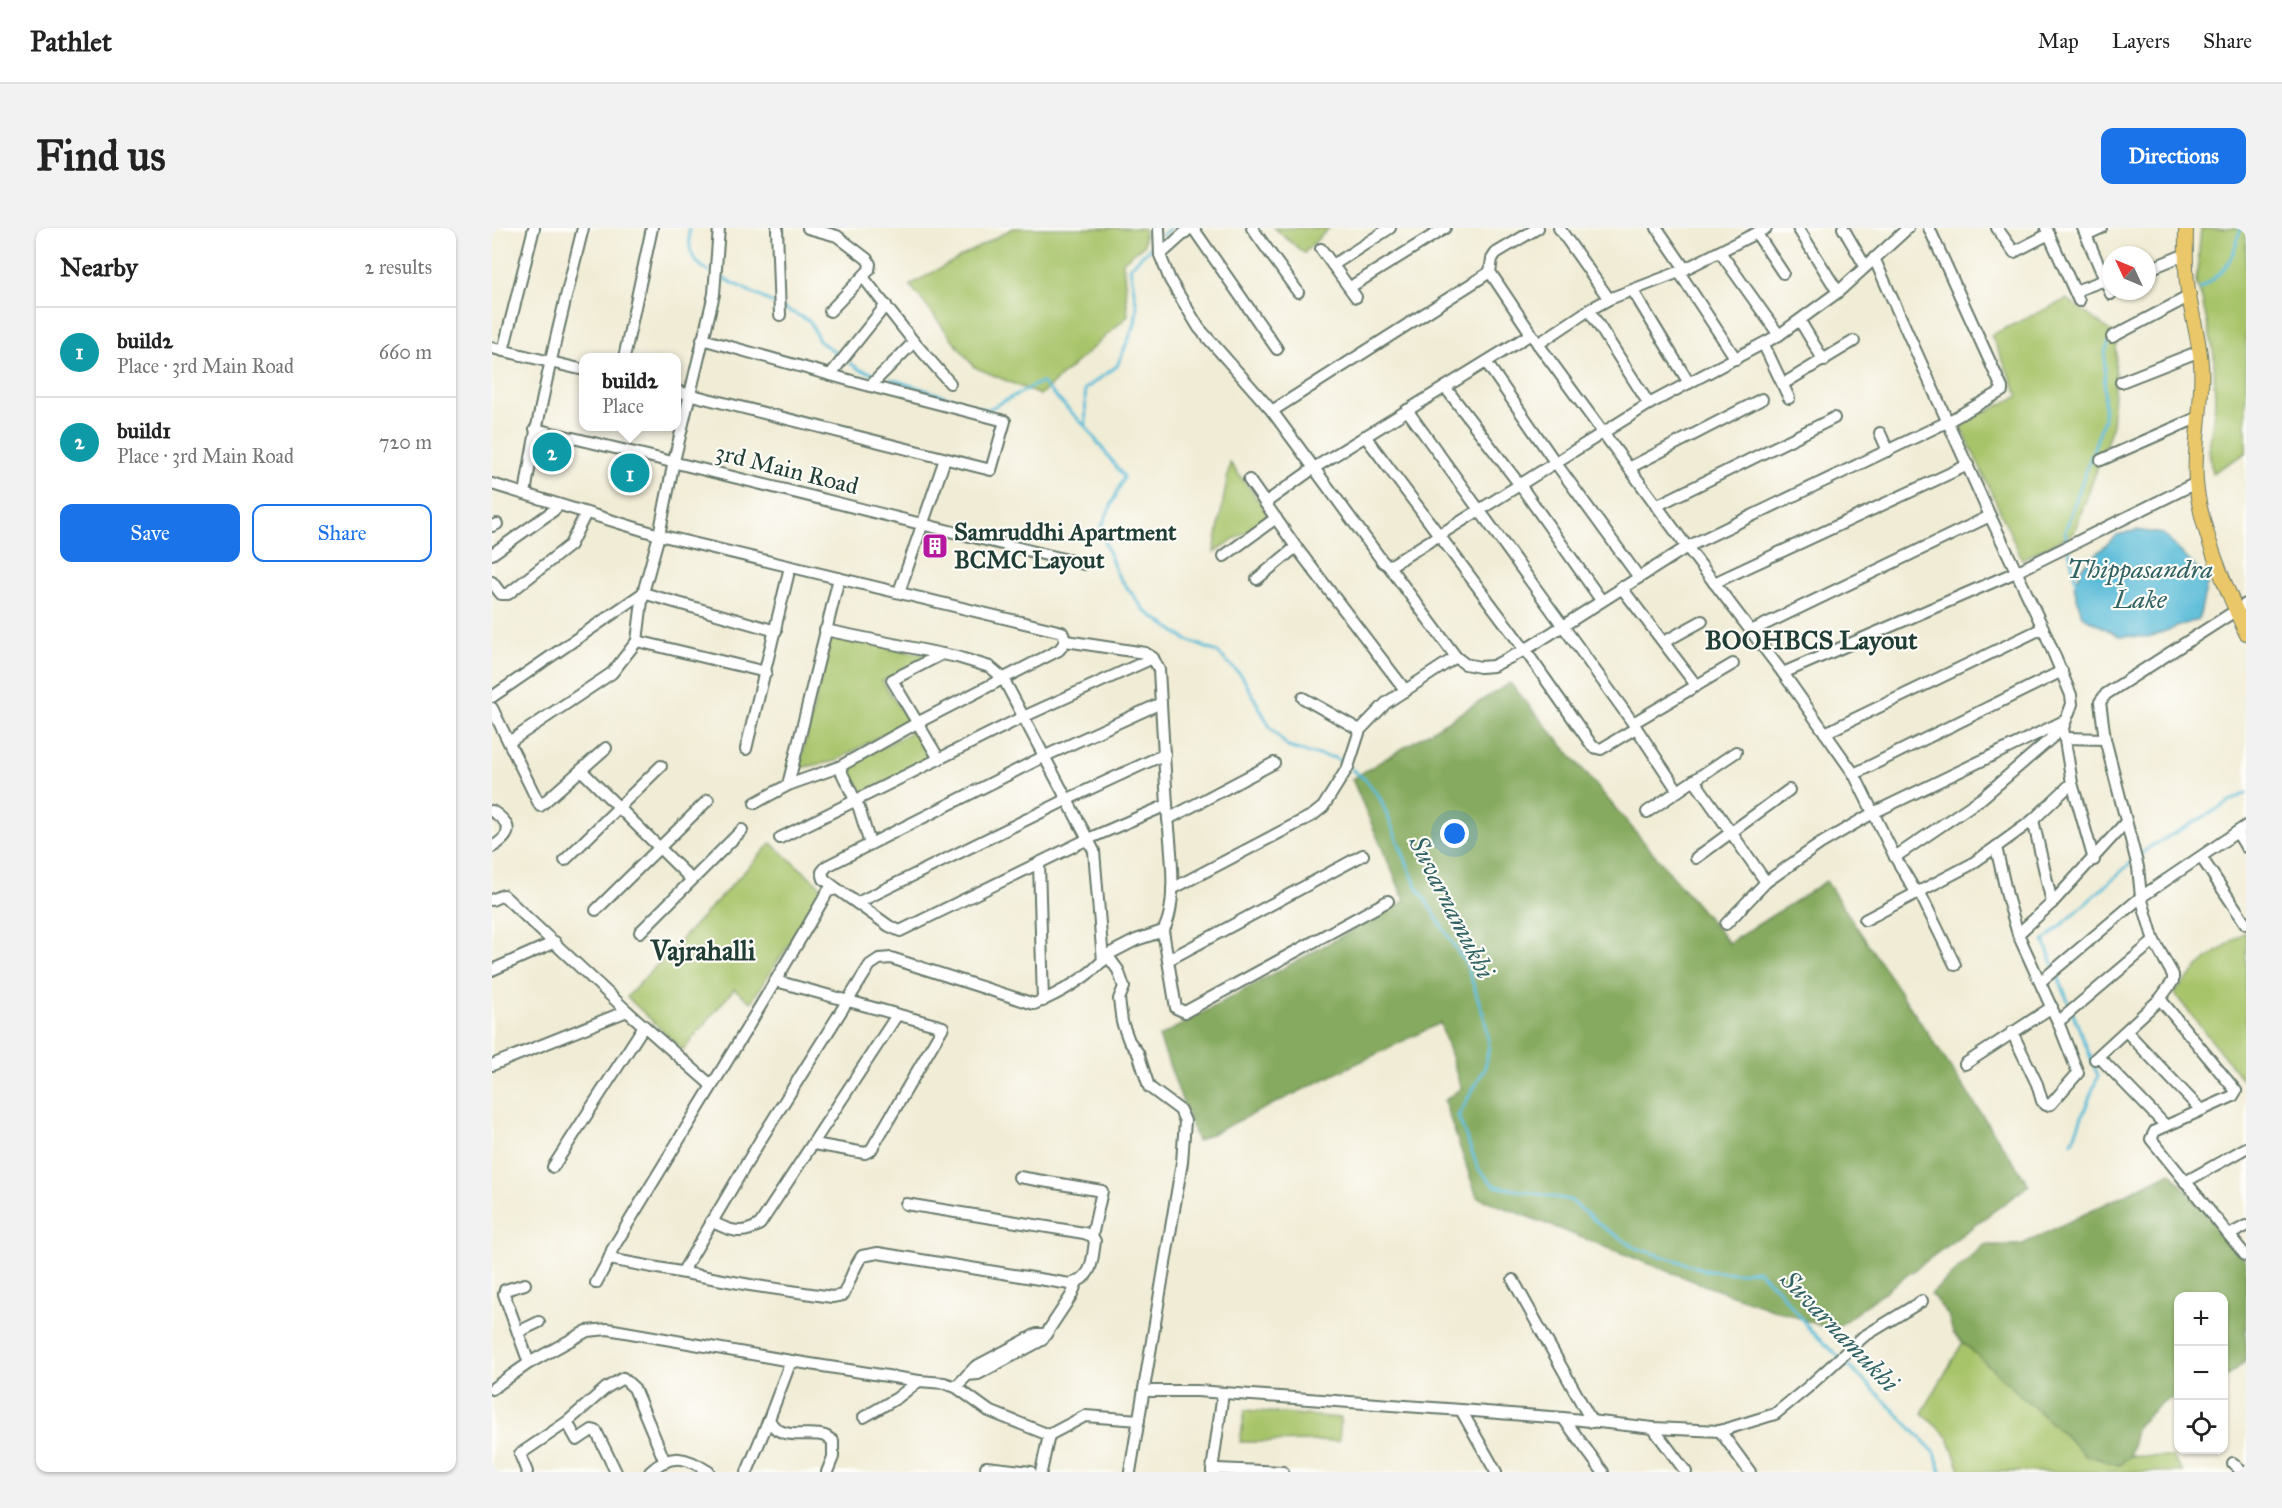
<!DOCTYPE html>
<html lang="en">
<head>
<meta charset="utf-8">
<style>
  body { margin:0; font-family:"IM FELL Great Primer",serif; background:#f2f2f2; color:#222 }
  .controls { position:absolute; right:18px; bottom:18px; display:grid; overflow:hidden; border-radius:12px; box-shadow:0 2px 4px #0004 }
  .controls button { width:54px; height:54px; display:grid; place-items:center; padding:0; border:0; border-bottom:2px solid #e0e0e0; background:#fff; color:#222; font:30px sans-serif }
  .compass { position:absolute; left:1610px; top:18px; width:54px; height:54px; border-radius:50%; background:#fff; box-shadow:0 2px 4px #0004; rotate:314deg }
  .you { position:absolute; left:963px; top:606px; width:21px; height:21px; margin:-15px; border:4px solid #fff; border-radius:50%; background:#1a73e8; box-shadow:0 0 0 9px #1a73e833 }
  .badge { display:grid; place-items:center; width:39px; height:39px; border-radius:50%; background:#1a73e8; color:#fff; font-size:20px; font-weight:700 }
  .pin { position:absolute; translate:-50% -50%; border:3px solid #fff; box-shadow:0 2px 6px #0006 }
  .popup { position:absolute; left:87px; top:125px; width:102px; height:78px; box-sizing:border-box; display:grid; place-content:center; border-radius:12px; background:#fff; filter:drop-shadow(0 2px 4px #0005); font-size:20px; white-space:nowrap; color:#767676 }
  .popup b { font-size:22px; color:#222 }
  .popup::after { content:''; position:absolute; left:50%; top:100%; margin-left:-12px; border:12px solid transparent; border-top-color:#fff }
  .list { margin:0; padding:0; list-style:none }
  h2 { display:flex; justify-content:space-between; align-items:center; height:78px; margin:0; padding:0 24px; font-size:26px }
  h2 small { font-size:20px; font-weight:400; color:#767676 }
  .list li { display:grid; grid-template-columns:39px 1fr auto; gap:18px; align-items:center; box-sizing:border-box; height:90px; padding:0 24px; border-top:2px solid #e0e0e0 }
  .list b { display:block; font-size:22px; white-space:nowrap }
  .list p { margin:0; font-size:20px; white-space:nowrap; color:#767676 }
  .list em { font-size:20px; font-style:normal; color:#767676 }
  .actions { display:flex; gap:12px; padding:18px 24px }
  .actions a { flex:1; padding:14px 0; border:2px solid #1a73e8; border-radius:12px; text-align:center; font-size:21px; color:#1a73e8 }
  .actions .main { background:#1a73e8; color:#fff }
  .icon { flex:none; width:33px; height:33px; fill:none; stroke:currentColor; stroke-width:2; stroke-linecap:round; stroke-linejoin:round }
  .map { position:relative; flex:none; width:1754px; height:1244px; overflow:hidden; border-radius:12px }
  header { display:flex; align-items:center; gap:36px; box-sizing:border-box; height:84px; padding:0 30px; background:#fff; border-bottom:2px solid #e0e0e0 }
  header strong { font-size:28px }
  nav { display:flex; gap:33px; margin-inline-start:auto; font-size:21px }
  .intro { display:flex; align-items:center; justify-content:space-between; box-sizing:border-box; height:144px; padding:0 36px }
  h1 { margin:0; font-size:42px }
  .button { padding:15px 27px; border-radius:12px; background:#1a73e8; color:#fff; font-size:21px; font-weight:700 }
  main { display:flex; gap:36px; padding:0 36px }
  aside { flex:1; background:#fff; border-radius:12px; box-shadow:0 2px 4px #0004 }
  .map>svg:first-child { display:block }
</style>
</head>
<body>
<header>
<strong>Pathlet</strong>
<nav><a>Map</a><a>Layers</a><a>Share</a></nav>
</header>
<div class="intro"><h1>Find us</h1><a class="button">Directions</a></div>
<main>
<aside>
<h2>Nearby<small>2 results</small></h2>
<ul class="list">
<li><span class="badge" style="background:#0f9aa8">1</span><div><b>build2</b><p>Place · 3rd Main Road</p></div><em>660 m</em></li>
<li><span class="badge" style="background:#0f9aa8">2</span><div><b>build1</b><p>Place · 3rd Main Road</p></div><em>720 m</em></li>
</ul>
<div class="actions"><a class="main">Save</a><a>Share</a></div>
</aside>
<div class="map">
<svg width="1754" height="1244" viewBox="0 0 1754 1244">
  <rect width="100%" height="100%" fill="#fdfcf7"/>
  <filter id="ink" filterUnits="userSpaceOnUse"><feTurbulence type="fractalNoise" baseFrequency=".0167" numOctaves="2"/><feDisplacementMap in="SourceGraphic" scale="12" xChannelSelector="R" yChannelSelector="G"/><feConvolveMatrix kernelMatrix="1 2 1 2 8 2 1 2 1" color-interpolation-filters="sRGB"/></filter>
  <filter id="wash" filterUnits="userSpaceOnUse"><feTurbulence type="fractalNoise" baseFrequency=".008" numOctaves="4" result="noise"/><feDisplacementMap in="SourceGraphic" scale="24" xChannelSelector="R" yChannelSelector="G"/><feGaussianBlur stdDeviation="1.35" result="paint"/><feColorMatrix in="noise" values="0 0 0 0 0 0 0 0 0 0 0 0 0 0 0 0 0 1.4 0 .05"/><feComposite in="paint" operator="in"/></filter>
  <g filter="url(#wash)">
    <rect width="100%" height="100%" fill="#f1ecd5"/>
    <g fill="#a8c46b" stroke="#648050" stroke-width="1.5">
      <polygon points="521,0 652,0 652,17 631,33 636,88 548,167 482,139 418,57"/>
      <polygon points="782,0 837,0 812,25"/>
      <polygon points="1754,0 1754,225 1720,245 1717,221 1723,176 1722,127 1710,71 1704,55 1709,1"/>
      <polygon points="1575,71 1625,108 1620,199 1582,305 1530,331 1468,196 1527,168 1499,107"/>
      <polygon points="738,235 779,289 722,324"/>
      <polygon points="339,408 440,428 390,453 416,492 344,533 307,540"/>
      <polygon points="423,502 438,530 367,568 352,539"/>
      <polygon points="279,615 333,662 259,774 242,761 191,822 135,769"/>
      <polygon points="1754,703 1754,856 1682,765 1710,735"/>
      <polygon points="1471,1114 1594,1227 1627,1237 1638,1228 1680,1229 1691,1244 1469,1244 1456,1209 1430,1185"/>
      <polygon points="753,1182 849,1190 847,1213 748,1214"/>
    </g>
    <g fill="#86aa5f" stroke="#52744a" stroke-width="1.5">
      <polygon points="1018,455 1237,715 1334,653 1537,957 1341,1102 1217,1059 985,969 952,873 969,860 948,795 705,913 667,809 913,673 860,551"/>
      <polygon points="1679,944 1754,1034 1754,1133 1732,1151 1732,1068 1686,1068 1686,1169 1672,1173 1645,1198 1638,1228 1627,1237 1594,1227 1461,1105 1456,1087 1439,1066 1492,1017 1529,1017"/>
    </g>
    <polygon fill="#5abcd8" stroke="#3c7c86" stroke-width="1.5" points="1645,302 1671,306 1716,352 1707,391 1657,409 1627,408 1590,388 1582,358 1590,339 1625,307"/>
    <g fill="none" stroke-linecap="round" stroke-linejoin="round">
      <g stroke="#5abcd8" stroke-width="3">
        <path d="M197,0C197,20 197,33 217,43"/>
        <polyline points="671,7 678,0"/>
        <polyline points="664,14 638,39 645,80 643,96 625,138 593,161 594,199 632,249 608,302 625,346 653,383 695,412 725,424 750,448 778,499 796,519 816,525 844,530 853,537"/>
        <polyline points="231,50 285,77"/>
        <path d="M1708,61C1738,39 1739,34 1749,0"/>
        <polyline points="291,80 318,93 327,113 346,126"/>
        <polyline points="358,135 367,141 383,146"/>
        <polyline points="399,151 495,182 549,154 593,198"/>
        <polyline points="1575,314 1573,303 1612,191 1613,124 1617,114 1621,112"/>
        <polyline points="1577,321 1584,354"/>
        <polyline points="859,541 874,552 888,570 924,657 975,738 993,792 997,817 993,840 966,888 987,942 1003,958 1078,972 1111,999 1144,1020 1217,1043 1245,1045 1265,1042 1287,1062 1319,1103 1387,1167 1443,1225 1449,1244"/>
        <polyline points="1647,628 1656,620 1754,565"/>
        <polyline points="1580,914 1606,848 1552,713 1642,632"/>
      </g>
    </g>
  </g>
  <g filter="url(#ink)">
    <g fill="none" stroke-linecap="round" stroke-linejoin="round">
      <g stroke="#687a6c" stroke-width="14">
        <g id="minor">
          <polyline points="285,0 288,87"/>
          <polyline points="316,0 345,8 375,31 378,36 377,42 338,83"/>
          <polyline points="667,0 668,27 678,52 707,100 780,183 891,334 896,337 901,336 1157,176 1287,107 1346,64 1416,0"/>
          <polyline points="701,0 785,121"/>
          <polyline points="760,0 806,64"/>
          <polyline points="1067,0 1117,71"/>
          <polyline points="1165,0 1193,41"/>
          <polyline points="1306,0 1346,64"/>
          <polyline points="1351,0 1373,38"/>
          <polyline points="1437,0 1510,160 1510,163 1457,193 1195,319 1291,445 1362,546 1403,629 1422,661 1427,663 1463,737"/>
          <polyline points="1505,0 1522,24 1557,6"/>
          <polyline points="1554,0 1587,73"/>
          <polyline points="1591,0 1619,66"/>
          <polyline points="1265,6 1291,45"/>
          <polyline points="1594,7 1609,0"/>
          <polyline points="829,21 864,69"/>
          <polyline points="1228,24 1287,107"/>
          <polyline points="668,27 698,0"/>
          <polyline points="841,37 898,0"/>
          <polyline points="1655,42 1694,26"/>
          <polyline points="1187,44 1244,131"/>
          <polyline points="371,49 422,114 378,158"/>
          <polyline points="863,56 953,0"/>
          <polyline points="1141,63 1197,155"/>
          <polyline points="1583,63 1613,52"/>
          <polyline points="1097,82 1157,176"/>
          <polyline points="1308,93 1332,133"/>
          <polyline points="1620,109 1698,68"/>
          <polyline points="422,114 458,155"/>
          <polyline points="1046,116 1097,82 1117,71 1187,44 1274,0"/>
          <polyline points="1272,117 1297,170"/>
          <polyline points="0,120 92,142"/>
          <polyline points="11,123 42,0"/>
          <polyline points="132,130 160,0"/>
          <polyline points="994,134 1063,234 1146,348"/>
          <polyline points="338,147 394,77"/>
          <polyline points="1629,154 1708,123"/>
          <polyline points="1291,156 1362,113"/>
          <polyline points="953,159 1028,257 1109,372"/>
          <polyline points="184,163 499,242 513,193 378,158 210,111"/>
          <polyline points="915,182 1141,495 1186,563"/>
          <polyline points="780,183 998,44"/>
          <path d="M43,201C227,244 409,292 592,336"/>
          <polyline points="1388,205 1396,223"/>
          <polyline points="873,208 1033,422 1101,519 1109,521 1144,500"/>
          <polyline points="1609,232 1707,189"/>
          <polyline points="1137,240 1270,171"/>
          <polyline points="757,252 804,319 914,463"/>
          <path d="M0,256L167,307L570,404L574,413L653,425L661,430L667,442L675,577L596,611L408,703L397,698L345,661L336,663C267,784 192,902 120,1022L117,1031L258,1057L340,1069L351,1067C358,1054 361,1040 370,1028L386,1025L578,1056C601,1050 600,1034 603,1013L600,1008L592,1005L414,976"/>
          <path d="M33,266C47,176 69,88 91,0"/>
          <polyline points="773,275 822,240 1039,106"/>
          <polyline points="1164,278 1342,190"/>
          <polyline points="1498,288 1551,400 1579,467 1580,476 1571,500 1580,555 1541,592 1504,619 1516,672 1526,706"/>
          <polyline points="0,298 5,296"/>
          <polyline points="0,326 61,283 67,277"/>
          <polyline points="732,328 784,290"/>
          <polyline points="896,337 964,429 973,436 988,439 1001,438 1033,422 1195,319 1046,116 998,44 1000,31 1004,25 1046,0"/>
          <polyline points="765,351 804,319"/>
          <polyline points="0,354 9,366 16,366 78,317 94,285"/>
          <polyline points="1222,355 1476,237"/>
          <polyline points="1129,359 1204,457"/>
          <polyline points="407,364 453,231"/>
          <polyline points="1754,376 1614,466 1608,474 1613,511 1646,639 1649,669 1662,713 1681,747 1681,753 1668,771 1744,863 1741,868 1663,903 1659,911 1754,1028"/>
          <polyline points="333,402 465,429 498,439 511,450 602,623 611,733"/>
          <polyline points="1259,403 1498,288 1382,30"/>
          <polyline points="145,413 274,444"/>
          <polyline points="1172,414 1210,393"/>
          <polyline points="1291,445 1524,344 1704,255"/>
          <polyline points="0,469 151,365 284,403"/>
          <polyline points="811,470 868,502"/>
          <polyline points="0,480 48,578 114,520"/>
          <polyline points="1141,495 1241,436"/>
          <polyline points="1333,505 1551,400"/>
          <polyline points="1573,510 1613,511"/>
          <polyline points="17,514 120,445 145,413 151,365 167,307 182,233 222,66 227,0"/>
          <polyline points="254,521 298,339"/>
          <polyline points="447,531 400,452 450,426"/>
          <polyline points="347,539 367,580 378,616"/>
          <polyline points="89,542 199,651"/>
          <polyline points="1362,546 1570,443"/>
          <polyline points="1202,552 1274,654"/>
          <polyline points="1580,555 1602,632"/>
          <polyline points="296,557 347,350"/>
          <polyline points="263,575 296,557 347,539 425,495 567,422 574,413"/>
          <path d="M0,583C20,596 22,606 0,619"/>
          <polyline points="1155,584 1244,524"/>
          <polyline points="676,591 782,535"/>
          <polyline points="1541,592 1560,675"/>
          <polyline points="1745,604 1754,619"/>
          <polyline points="288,610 531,489 661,430"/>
          <polyline points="1403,629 1490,570 1571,500"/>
          <polyline points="1709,629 1754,696"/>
          <polyline points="1204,630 1297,562"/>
          <polyline points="73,632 169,538"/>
          <polyline points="547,635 551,773"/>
          <polyline points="345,661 332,651 330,644 335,638 551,529 669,475"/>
          <polyline points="680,661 821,587 831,579 856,539 868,502 894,475 964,429"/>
          <polyline points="0,672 11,667 135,783 219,857"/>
          <polyline points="365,675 574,572 673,526"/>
          <polyline points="104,682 216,572"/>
          <polyline points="1373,692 1478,637 1504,619"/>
          <polyline points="1234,696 1274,654 1328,616 1381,585 1572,493"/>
          <polyline points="671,703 684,780 693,784 896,673"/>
          <polyline points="148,704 250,602"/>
          <path d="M615,727L644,712L671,703C688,675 677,611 675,577"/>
          <polyline points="676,732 871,627"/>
          <polyline points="0,742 63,714"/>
          <polyline points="284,753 451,799 379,922 373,925 322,916"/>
          <polyline points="1548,754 1649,669 1754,598"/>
          <polyline points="1566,794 1662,713"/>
          <polyline points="1634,803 1709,882"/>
          <polyline points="1520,804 1545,856 1550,873 1554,877 1559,876 1586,845 1566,794 1526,706 1560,675 1634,594"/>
          <polyline points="1603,831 1668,771"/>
          <polyline points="1612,834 1674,898"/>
          <polyline points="1473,836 1560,779"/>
          <polyline points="0,837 135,783"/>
          <polyline points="61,939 152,798"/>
          <polyline points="527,949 610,963 600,1008"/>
          <polyline points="1693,954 1754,920"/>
          <path d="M219,993C237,1003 251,1008 268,996L405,787"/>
          <polyline points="1737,1007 1754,998"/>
          <path d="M191,1043L269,911L378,737L387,731L399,730L542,776C565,767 601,747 615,727L626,742L632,759L627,771L630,794L637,813L646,825L657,859L688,882L693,893L690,934L638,1244"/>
          <polyline points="1021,1052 1100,1194"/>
          <polyline points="104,1055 117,1031"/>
          <polyline points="33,1056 13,1062 12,1066 37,1135"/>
          <polyline points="26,1104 47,1094"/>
          <path d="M299,1133L277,1191C287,1215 317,1202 333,1208C336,1209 339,1212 341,1213V1229L335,1244"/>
          <polyline points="475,1147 486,1146 550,1112 579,1068 585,1054"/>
          <polyline points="464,1159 483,1139 545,1106 554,1106"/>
          <polyline points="0,1161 37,1135 95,1103 116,1101 299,1133 427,1153 452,1155 464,1159 497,1183 557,1207 593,1188 647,1192"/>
          <polyline points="652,1163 705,1163 969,1182 1004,1244"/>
          <polyline points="969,1182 1071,1190 1161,1200 1194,1244"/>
          <polyline points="372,1189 405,1170 427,1153"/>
          <polyline points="1071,1190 1111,1244"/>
          <polyline points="75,1194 85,1212 100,1202 104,1203 124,1244"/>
          <polyline points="1161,1200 1228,1203 1283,1186 1315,1160 1371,1109 1430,1073"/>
          <polyline points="1228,1203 1258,1244"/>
          <polyline points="1741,1235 1750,1244"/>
          <polyline points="494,1239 539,1244"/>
          <polyline points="720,1242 731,1165"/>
          <polyline points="35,1244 28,1226 75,1194 114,1160 131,1150 142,1160 173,1234"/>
          <path d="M158,1244C179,1224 195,1229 217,1244"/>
          <polyline points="255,1244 277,1191"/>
          <polyline points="549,1244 557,1207"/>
          <polyline points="720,1244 725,1241 791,1244"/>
        </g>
      </g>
      <g stroke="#687a6c" stroke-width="16">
        <path id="major" d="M1694,0C1694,18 1693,37 1695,55C1698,82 1707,108 1709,136C1712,175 1701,214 1704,254C1708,301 1735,362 1754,405"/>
      </g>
      <use href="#minor" stroke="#fff" stroke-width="10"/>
      <use href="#major" stroke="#eac769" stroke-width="14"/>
    </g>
  </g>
  <defs>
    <g id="building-square" transform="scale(1.35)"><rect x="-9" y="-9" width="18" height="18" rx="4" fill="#b5179e" stroke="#fdfcf7"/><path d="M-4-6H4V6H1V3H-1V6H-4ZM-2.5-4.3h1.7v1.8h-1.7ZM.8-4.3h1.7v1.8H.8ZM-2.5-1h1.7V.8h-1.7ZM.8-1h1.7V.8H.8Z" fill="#fff"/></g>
  </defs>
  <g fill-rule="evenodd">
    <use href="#building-square" x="443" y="318"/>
  </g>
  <g text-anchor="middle" stroke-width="4.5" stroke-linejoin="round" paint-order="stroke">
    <g font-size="24" fill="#1f3d34" stroke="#fdfcf7">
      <text transform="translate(295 241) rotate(14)" y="8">3rd Main Road</text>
    </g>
    <g font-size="24" font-weight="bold" fill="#1f3d34" stroke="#fdfcf7" text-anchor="start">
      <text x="462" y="312">Samruddhi Apartment<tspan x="462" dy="28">BCMC Layout</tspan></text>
    </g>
    <g font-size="26" font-style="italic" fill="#316365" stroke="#fdfcf7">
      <text x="1648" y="350">Thippasandra<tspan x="1648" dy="30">Lake</tspan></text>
      <text transform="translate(960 679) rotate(63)" y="9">Suvarnamukhi</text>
      <text transform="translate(1348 1103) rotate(46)" y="9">Suvarnamukhi</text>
    </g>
    <g font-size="26" font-weight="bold" fill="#1f3d34" stroke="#fdfcf7">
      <text x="1319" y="421">BOOHBCS Layout</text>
    </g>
    <g font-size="27" font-weight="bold" fill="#1f3d34" stroke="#fdfcf7">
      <text x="211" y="732">Vajrahalli</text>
    </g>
  </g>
</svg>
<div class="controls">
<button>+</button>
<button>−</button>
<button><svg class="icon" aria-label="locate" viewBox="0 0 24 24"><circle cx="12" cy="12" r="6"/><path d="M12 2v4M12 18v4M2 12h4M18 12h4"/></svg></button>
</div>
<svg class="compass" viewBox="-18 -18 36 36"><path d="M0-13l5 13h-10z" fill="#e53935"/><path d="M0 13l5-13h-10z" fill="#767676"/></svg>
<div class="you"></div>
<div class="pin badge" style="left:138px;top:245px;background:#0f9aa8">1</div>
<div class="popup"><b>build2</b>Place</div>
<div class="pin badge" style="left:60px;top:224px;background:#0f9aa8">2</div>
</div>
</main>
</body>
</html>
